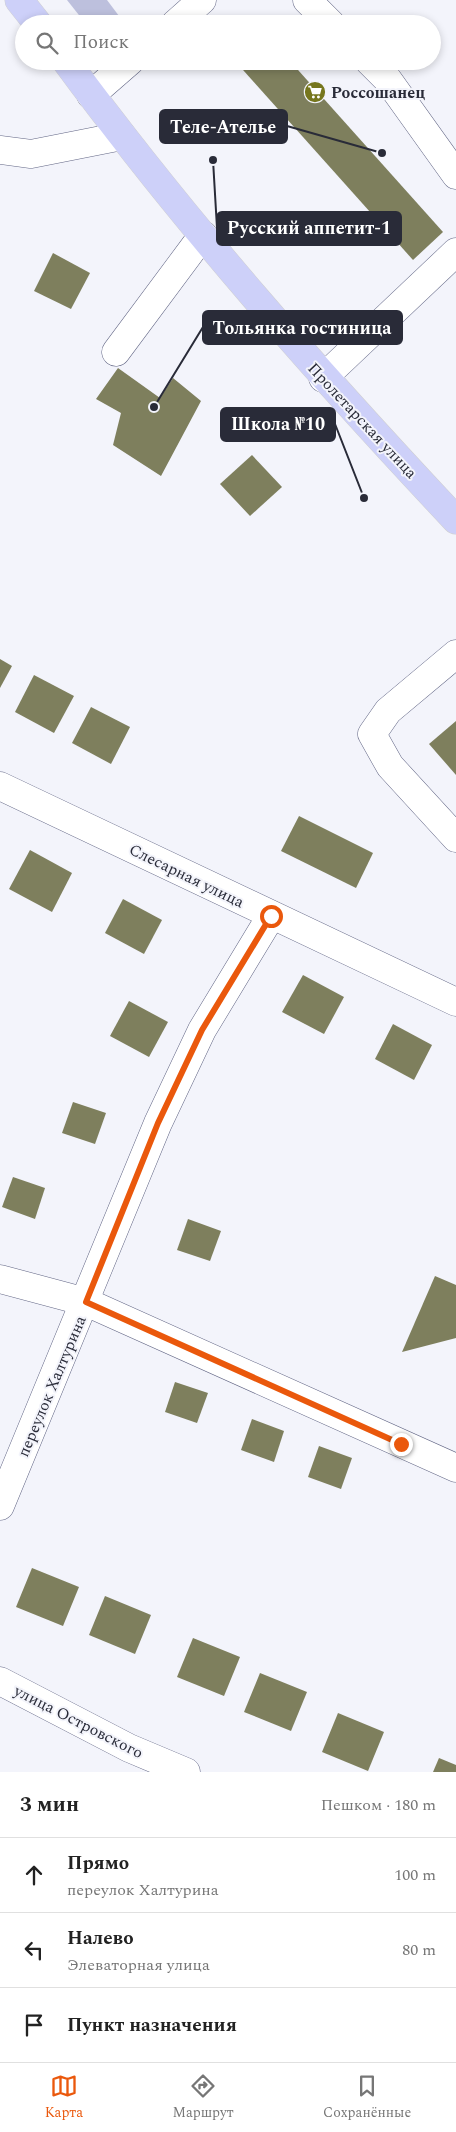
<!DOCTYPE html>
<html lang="ru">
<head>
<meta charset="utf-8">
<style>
  body { margin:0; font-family:Spectral,serif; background:#f6f6f6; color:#222 }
  .stop { position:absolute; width:15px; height:15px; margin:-11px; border:4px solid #ea580c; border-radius:50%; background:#fff }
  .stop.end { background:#ea580c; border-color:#fff; box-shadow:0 1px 5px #0008 }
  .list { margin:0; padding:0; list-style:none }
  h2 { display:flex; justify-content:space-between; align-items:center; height:65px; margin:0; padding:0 20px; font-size:21px }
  h2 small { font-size:16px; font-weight:400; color:#767676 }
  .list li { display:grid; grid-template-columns:32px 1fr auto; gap:15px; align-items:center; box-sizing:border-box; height:75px; padding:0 20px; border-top:1px solid #e0e0e0 }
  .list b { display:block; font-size:19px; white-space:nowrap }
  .list p { margin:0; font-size:16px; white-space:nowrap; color:#767676 }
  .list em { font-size:16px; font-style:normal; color:#767676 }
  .icon { flex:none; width:28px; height:28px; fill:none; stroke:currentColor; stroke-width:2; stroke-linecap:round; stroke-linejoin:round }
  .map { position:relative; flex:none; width:456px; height:1772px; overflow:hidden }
  .search { position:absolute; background:#fff; box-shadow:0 2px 8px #0003; left:15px; right:15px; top:15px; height:55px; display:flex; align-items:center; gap:12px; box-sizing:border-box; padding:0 18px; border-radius:28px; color:#767676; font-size:19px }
  .sheet { height:290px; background:#fff }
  nav { display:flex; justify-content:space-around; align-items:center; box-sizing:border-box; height:70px; border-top:1px solid #e0e0e0; background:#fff; font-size:14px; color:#767676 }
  nav a { display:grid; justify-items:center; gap:2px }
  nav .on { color:#ea580c }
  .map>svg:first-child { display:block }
</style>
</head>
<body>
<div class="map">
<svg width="456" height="1772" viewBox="0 0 456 1772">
  <rect width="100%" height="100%" fill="#f3f4fb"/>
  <polygon fill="#bdc0dd" points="67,0 107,0 125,24 86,24"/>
  <g fill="#7e7f5d">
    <polygon points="235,61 290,61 443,232 413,260"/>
    <polygon points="53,253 90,273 71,309 34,291"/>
    <polygon points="118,368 160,398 173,378 201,401 161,476 113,445 121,413 96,399"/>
    <polygon points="252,455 282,487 250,516 220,484"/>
    <polygon points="0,659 12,666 0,688"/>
    <polygon points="34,675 74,696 54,733 15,712"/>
    <polygon points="91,707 130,727 111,764 72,743"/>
    <polygon points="456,721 456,775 429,744"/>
    <polygon points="299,816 373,853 356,888 281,851"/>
    <polygon points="30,850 72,873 52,912 9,889"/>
    <polygon points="123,899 162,920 144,954 105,933"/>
    <polygon points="303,975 344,997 324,1034 282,1012"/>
    <polygon points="129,1001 168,1022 149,1057 110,1036"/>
    <polygon points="393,1024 432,1045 414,1080 375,1059"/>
    <polygon points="73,1102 106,1113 95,1144 62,1133"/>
    <polygon points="13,1177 45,1188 35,1219 2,1207"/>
    <polygon points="188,1219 221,1231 210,1261 177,1250"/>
    <polygon points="435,1276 456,1285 456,1338 402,1352"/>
    <polygon points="175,1382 208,1393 197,1423 165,1412"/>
    <polygon points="252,1419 284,1431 274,1462 241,1450"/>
    <polygon points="319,1446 352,1458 341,1489 308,1477"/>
    <polygon points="32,1568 79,1587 63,1626 16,1607"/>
    <polygon points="105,1596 151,1615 135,1654 89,1635"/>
    <polygon points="193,1638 240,1657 224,1696 177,1677"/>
    <polygon points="260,1673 307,1692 291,1731 244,1712"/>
    <polygon points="338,1713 384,1732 368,1771 322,1752"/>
    <polygon points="439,1758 456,1765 456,1772 433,1772"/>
  </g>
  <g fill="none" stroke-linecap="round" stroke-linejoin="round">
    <g stroke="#626685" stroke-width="29">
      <g id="minor">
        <polyline points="307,0 331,24"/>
        <polyline points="175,24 202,0"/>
        <polyline points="369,61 388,80 456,175"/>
        <polyline points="91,95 130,61"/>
        <polyline points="0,150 31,154 122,136"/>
        <polyline points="116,352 203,235"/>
        <polyline points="323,378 456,252"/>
        <polyline points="456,654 388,711 372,734 390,766 456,838"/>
        <polyline points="0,786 456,1002"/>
        <polyline points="0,1279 86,1302 456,1468"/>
        <polyline points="0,1506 158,1123 202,1030 271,916"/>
        <polyline points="0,1681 129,1748 186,1772"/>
      </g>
    </g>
    <g stroke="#d0d0d3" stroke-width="29">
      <g id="major">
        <polyline points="19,0 38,24"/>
        <path d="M66,61C185,223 319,374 456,520"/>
      </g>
    </g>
    <use href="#minor" stroke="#fff" stroke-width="28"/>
    <use href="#major" stroke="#cdd0f9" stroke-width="28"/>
  </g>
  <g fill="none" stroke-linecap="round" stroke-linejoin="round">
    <polyline stroke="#ea580c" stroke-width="6" points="271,916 202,1030 158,1123 86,1302 401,1444"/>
  </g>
  <defs>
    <g id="supermarket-disc" transform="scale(1.125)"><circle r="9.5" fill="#76761d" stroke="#f3f4fb"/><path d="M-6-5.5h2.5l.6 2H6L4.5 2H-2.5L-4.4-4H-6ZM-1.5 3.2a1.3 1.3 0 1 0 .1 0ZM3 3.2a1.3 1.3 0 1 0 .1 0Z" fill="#fff"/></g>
  </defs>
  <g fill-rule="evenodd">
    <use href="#supermarket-disc" x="315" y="92"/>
  </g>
  <g text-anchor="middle" stroke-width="4" stroke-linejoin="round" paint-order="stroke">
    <g font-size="16" font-weight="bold" fill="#292b38" stroke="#f3f4fb" text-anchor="start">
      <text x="331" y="98">Россошанец</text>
    </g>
    <g font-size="16" fill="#292b38" stroke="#f3f4fb">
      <text transform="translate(363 420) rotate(47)" y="6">Пролетарская улица</text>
      <text transform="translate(187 875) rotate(26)" y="6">Слесарная улица</text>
      <text transform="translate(51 1386) rotate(-67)" y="6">переулок Халтурина</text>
      <text transform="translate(79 1721) rotate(27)" y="6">улица Островского</text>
    </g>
  </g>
  <path fill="none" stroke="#292b38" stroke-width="2" d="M382 153L287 126M213 160L217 228M154 407L203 327M364 498L335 424"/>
  <g fill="#292b38" stroke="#f3f4fb" stroke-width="2">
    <circle cx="382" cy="153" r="5"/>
    <circle cx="213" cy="160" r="5"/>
    <circle cx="154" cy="407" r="5"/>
    <circle cx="364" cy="498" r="5"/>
  </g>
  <g fill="#292b38" stroke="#292b38" stroke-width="2">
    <rect x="160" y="110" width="127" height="33" rx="5"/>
    <rect x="217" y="212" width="184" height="33" rx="5"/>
    <rect x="203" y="311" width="199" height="33" rx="5"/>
    <rect x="221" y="408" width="114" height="33" rx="5"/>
  </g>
  <g font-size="18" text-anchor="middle" font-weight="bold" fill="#fff">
    <text x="223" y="133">Теле-Ателье</text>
    <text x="309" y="234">Русский аппетит-1</text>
    <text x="302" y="334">Тольянка гостиница</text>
    <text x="278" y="430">Школа №10</text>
  </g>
</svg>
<div class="stop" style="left:271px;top:916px"></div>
<div class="stop end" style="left:401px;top:1444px"></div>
<div class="search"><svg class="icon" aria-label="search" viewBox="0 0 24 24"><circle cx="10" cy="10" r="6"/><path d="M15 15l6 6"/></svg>Поиск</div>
</div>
<section class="sheet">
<h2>3 мин<small>Пешком · 180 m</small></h2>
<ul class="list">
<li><svg class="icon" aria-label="ahead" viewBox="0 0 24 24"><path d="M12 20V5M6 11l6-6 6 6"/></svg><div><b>Прямо</b><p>переулок Халтурина</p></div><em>100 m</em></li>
<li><svg class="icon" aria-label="left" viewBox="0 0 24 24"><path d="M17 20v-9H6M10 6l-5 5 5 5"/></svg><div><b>Налево</b><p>Элеваторная улица</p></div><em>80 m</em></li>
<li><svg class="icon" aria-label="arrive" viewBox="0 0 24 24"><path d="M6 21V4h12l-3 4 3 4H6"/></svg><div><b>Пункт назначения</b></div></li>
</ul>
</section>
<nav>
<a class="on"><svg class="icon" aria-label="map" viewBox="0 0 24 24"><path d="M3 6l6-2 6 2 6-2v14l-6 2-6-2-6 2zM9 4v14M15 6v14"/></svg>Карта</a>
<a><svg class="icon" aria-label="directions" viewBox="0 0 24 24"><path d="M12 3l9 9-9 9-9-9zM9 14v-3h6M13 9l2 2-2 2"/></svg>Маршрут</a>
<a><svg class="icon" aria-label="saved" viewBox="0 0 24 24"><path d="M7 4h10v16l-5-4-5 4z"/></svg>Сохранённые</a>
</nav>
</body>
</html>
